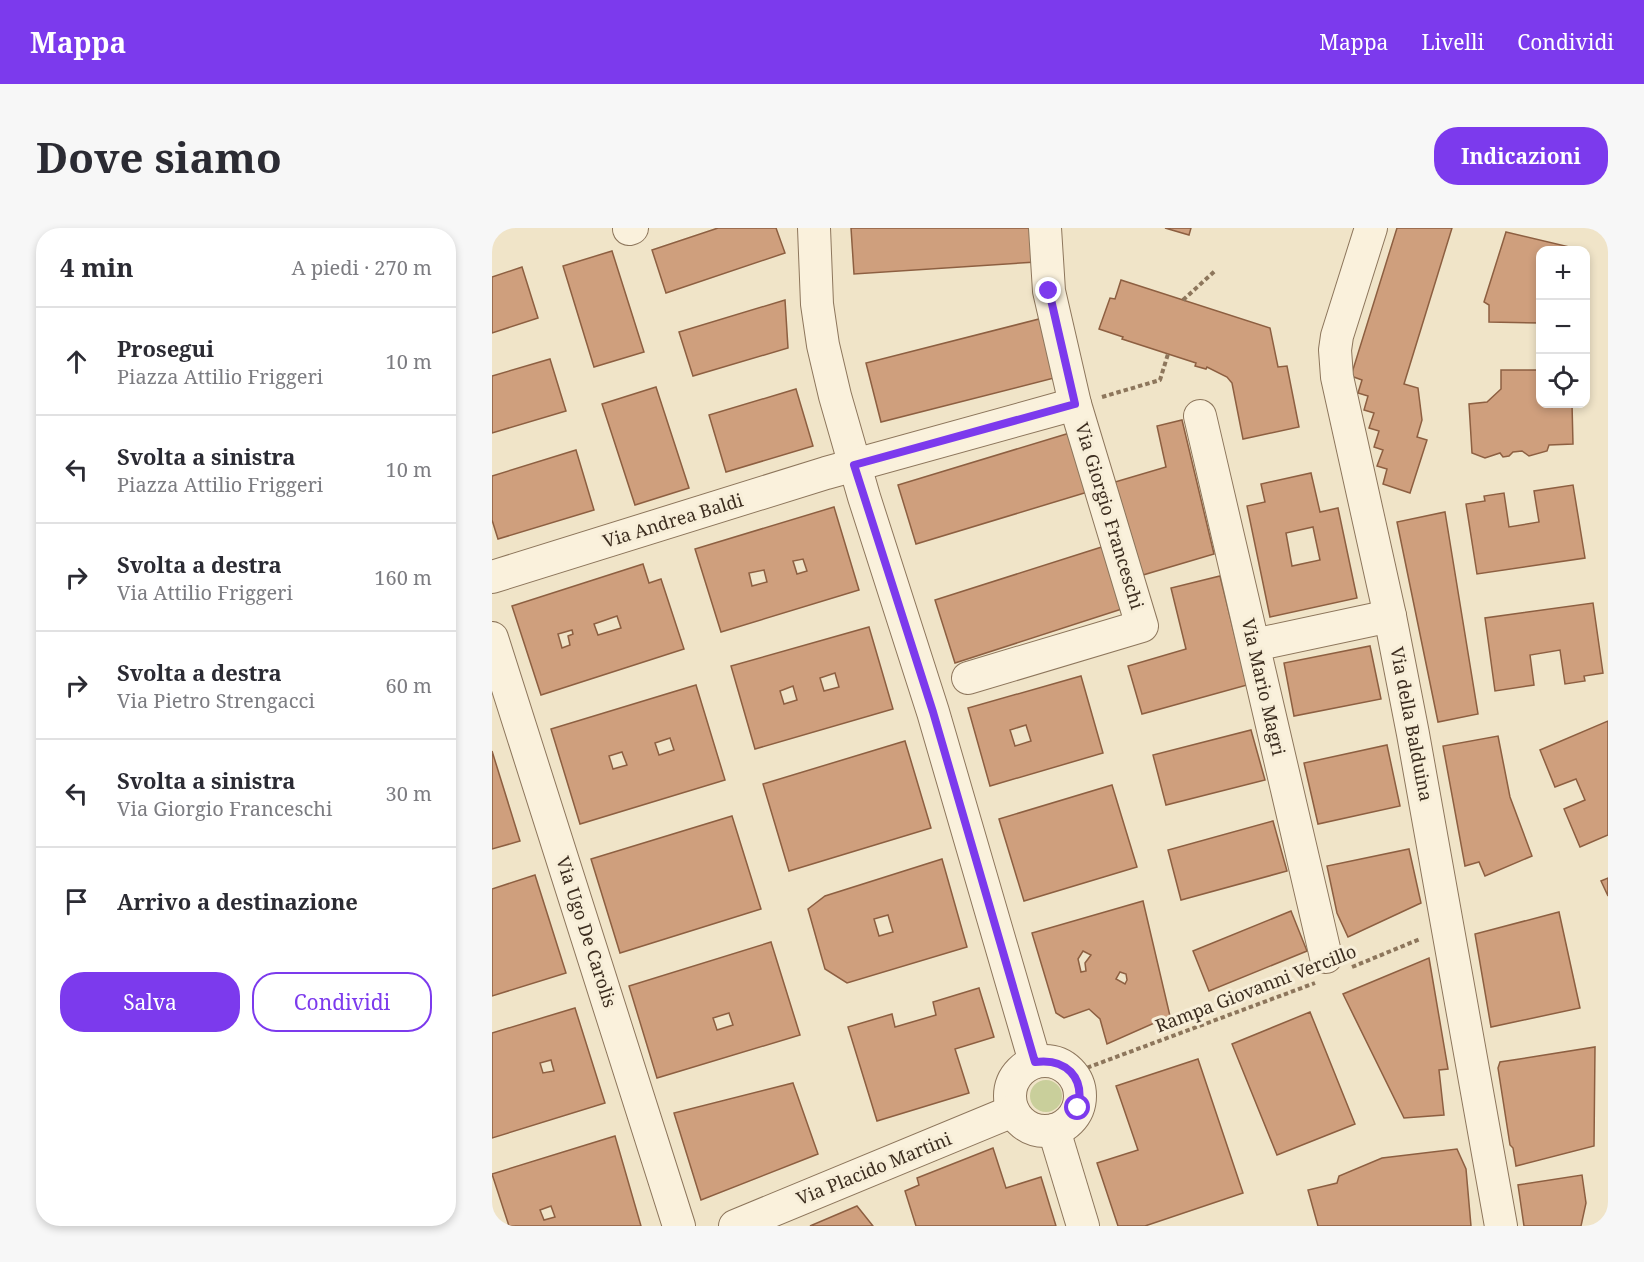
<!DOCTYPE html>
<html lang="it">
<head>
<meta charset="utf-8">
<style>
  body { margin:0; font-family:"Noto Serif",serif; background:#f7f7f7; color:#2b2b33 }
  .controls { position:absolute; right:18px; top:18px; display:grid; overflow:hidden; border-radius:12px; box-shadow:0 3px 9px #0003 }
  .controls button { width:54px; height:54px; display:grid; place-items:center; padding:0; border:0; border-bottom:2px solid #e1e1e2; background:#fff; color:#2b2b33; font:30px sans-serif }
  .stop { position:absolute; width:18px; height:18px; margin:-14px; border:4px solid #7c3aed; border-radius:50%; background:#fff }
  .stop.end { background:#7c3aed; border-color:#fff; box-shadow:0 2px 6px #0008 }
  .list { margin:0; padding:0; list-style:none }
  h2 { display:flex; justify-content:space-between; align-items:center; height:78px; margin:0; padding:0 24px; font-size:26px }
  h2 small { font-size:20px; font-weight:400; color:#7c7c81 }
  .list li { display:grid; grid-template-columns:39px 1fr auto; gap:18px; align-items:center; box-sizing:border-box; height:108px; padding:0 24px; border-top:2px solid #e1e1e2 }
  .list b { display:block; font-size:22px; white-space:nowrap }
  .list p { margin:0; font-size:20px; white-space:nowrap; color:#7c7c81 }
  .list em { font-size:20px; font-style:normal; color:#7c7c81 }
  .actions { display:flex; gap:12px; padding:18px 24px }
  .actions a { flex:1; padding:14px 0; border:2px solid #7c3aed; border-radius:24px; text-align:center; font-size:21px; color:#7c3aed }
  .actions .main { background:#7c3aed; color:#fff }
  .icon { flex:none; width:33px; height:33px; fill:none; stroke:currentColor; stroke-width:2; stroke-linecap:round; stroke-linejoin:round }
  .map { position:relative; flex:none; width:1116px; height:998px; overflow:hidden; border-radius:24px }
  header { display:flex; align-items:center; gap:36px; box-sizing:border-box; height:84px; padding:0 30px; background:#7c3aed; color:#fff }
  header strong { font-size:28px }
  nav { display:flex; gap:33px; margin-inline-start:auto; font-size:21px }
  .intro { display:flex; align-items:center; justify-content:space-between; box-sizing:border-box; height:144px; padding:0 36px }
  h1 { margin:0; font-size:42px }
  .button { padding:15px 27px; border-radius:24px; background:#7c3aed; color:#fff; font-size:21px; font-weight:700 }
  main { display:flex; gap:36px; padding:0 36px }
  aside { flex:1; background:#fff; border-radius:24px; box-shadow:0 3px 9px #0003 }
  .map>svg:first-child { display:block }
</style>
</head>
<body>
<header>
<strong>Mappa</strong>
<nav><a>Mappa</a><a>Livelli</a><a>Condividi</a></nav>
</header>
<div class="intro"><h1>Dove siamo</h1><a class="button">Indicazioni</a></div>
<main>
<aside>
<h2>4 min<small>A piedi · 270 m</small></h2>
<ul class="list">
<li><svg class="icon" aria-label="ahead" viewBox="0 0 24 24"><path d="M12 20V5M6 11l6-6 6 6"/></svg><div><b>Prosegui</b><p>Piazza Attilio Friggeri</p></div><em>10 m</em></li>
<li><svg class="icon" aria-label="left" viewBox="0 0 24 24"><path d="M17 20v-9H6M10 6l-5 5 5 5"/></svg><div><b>Svolta a sinistra</b><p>Piazza Attilio Friggeri</p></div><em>10 m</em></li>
<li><svg class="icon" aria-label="right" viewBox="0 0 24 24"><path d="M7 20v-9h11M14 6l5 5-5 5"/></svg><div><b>Svolta a destra</b><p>Via Attilio Friggeri</p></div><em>160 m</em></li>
<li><svg class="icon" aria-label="right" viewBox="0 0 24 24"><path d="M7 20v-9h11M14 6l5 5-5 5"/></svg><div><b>Svolta a destra</b><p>Via Pietro Strengacci</p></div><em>60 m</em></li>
<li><svg class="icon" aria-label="left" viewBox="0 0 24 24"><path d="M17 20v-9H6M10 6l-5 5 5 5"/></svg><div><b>Svolta a sinistra</b><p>Via Giorgio Franceschi</p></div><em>30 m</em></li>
<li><svg class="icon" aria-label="arrive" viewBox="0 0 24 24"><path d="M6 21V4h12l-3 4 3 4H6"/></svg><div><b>Arrivo a destinazione</b></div></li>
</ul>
<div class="actions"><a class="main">Salva</a><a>Condividi</a></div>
</aside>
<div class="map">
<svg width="1116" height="998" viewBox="0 0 1116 998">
  <rect width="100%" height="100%" fill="#f0e4c8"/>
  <circle fill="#c9cf9b" cx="554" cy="868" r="16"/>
  <g fill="#cf9f7d" stroke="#8d5f41" stroke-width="1.5" fill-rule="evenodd">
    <polygon points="226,0 284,0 293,25 174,65 160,22"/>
    <polygon points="359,0 542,0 544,34 362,46"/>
    <polygon points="673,0 699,0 697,7"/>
    <polygon points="905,0 960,0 912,156 926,160 930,192 925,209 935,212 918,265 891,256 895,241 885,238 891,222 882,219 887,203 877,200 882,185 872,182 876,168 866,165 870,152 859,148"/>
    <polygon points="1014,4 1086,21 1086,22 1048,22 1048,95 997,94 997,77 992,74"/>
    <polygon points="120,23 152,124 102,139 71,38"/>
    <polygon points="30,39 46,90 0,105 0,49"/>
    <polygon points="629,52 778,100 786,139 795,138 807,199 751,211 740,155 735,149 715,139 714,141 703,138 704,135 630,111 631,109 607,101 618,70 623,71"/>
    <polygon points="293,72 296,120 201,148 187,104"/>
    <polygon points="551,90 566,149 389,194 374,135"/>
    <polygon points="58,131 74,183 0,205 0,148"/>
    <polygon points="1009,142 1048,142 1048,176 1080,176 1081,216 1057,217 1055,223 1037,228 1030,223 1021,224 1017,228 1011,229 1008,225 993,230 980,225 977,176 995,174 1009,161"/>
    <polygon points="164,159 197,260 143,277 110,176"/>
    <polygon points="304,161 321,218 234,244 217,187"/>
    <polygon points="690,192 722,326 651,347 623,254 674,239 665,198"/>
    <polygon points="581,204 599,263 424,316 406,257"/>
    <polygon points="84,222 102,282 6,311 0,292 0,248"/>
    <path d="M819,245L828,284L846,280L865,370L778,389L755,278L773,274L769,256ZM821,299L828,332L800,338L794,305Z"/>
    <polygon points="1081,257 1093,330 985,346 974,276 993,273 992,268 1012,265 1017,299 1047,294 1042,263"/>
    <path d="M342,279L367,362L229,404L203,321ZM311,331L315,343L305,346L301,333ZM272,342L275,354L260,358L257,345Z"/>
    <polygon points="953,284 986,486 946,494 905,294"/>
    <polygon points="616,317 636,379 463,435 443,372"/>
    <path d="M151,336L157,355L169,351L192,421L49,467L20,378ZM125,388L129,400L106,407L102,396ZM80,402L81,406L76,408L78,417L70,420L66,406Z"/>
    <polygon points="728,348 755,457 650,486 636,438 694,421 679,360"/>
    <polygon points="1101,375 1111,445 1092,448 1093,453 1073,456 1068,422 1038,427 1042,457 1003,463 993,390"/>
    <path d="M377,399L401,481L263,521L239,438ZM343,445L347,459L332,463L328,450ZM301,458L305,472L292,476L288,463Z"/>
    <polygon points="878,418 889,471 802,488 792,435"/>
    <path d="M589,448L611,525L498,558L476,480ZM534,497L539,513L523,518L518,502Z"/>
    <path d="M204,457L233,552L88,596L59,501ZM178,510L182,522L167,527L163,515ZM130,524L135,537L121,541L117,528Z"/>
    <polygon points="1116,493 1116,607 1088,619 1072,581 1093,572 1084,551 1063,559 1048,522"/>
    <polygon points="759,502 773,552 674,577 661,527"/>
    <polygon points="1006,508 1018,569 1040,628 993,648 987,634 973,638 951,518"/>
    <polygon points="413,513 439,600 297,643 271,556"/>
    <polygon points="895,517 908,578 826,596 812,535"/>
    <polygon points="0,523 28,613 0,621"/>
    <polygon points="620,557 645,639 532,673 507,591"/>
    <polygon points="240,588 269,681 128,725 99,631"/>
    <polygon points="781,593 795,643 689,672 676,622"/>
    <polygon points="917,621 929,675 856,709 845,685 835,638"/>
    <path d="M450,631L475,719L355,755L333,741L316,681L333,668ZM396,687L401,704L387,708L382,691Z"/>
    <polygon points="43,647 74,745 0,768 0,661"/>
    <polygon points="1116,650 1116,668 1109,653"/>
    <path d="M651,673L678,788L615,816L608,791L597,781L572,790L564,785L540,705ZM591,723L599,727L593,735L594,743L589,744L586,731ZM628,744L634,746L635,752L633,756L624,751Z"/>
    <polygon points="799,683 815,723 717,763 701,723"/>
    <polygon points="1067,684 1088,780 999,799 983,706"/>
    <path d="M279,714L308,807L165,850L137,758ZM237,785L241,797L225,802L221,790Z"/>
    <polygon points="937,730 956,841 947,842 952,887 912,890 851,766"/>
    <polygon points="487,760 502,809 463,821 477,865 385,893 356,799 400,786 403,799 444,787 441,774"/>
    <path d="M83,780L113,875L0,910V805ZM59,832L62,843L51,845L48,835Z"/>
    <polygon points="818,784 863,896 785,927 740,816"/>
    <polygon points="1103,819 1102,918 1024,938 1021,920 1018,917 1006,840 1008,834"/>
    <polygon points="706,831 751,965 653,998 626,998 605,935 646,922 624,858"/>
    <polygon points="301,855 326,926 209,972 182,885"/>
    <path d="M123,908L149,998H17L0,946ZM59,978L63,989L52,992L48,982Z"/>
    <polygon points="501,920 514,960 549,949 564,998 424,998 413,963 427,957 425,950"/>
    <polygon points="965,921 974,941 979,998 826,998 816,962 845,955 847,948 890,930"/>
    <polygon points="1090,947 1094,975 1089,998 1032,998 1026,957"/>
    <polygon points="365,978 381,998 318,998"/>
  </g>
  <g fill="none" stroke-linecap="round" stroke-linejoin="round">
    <g stroke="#8d765c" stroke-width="34">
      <g id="minor">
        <polyline points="322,0 325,76 331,117 343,168 372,269 441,484 543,834"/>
        <polyline points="879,0 845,108 843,122 845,149 898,388 921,506 1009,998"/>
        <polyline points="137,1 140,0"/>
        <polyline points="708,188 834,729"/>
        <polyline points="0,349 334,245 583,176"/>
        <polyline points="0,410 187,998"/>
        <polyline points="762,417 898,388"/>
        <polyline points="476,450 650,398 583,176 557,63 553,0"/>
        <circle cx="553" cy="868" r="35"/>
        <polyline points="562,902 591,998"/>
        <polyline points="243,998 521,883"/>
      </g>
    </g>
    <g stroke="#8d765c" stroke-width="4" stroke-dasharray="4.5 3" stroke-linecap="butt">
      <polyline points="691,72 724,42"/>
      <polyline points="610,169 668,152 676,126"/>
      <polyline points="860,739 928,711"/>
      <polyline points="581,845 823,755"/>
    </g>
    <use href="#minor" stroke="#faf1dc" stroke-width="32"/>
  </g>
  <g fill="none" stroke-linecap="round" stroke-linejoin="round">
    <path stroke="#7c3aed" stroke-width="8" d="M557,63L583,176L362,237L441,484L543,834C574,830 593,849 586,880"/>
  </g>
  <g text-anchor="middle" stroke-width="6" stroke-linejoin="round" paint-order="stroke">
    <g font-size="18" fill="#3d2e20" stroke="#f7eed8">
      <text transform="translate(617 288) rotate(73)" y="6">Via Giorgio Franceschi</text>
      <text transform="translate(181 293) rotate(-17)" y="6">Via Andrea Baldi</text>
      <text transform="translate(771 459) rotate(77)" y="6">Via Mario Magri</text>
      <text transform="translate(919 496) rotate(79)" y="6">Via della Balduina</text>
      <text transform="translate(94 704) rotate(72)" y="6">Via Ugo De Carolis</text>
      <text transform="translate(764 761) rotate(-21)" y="6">Rampa Giovanni Vercillo</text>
      <text transform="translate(382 941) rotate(-22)" y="6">Via Placido Martini</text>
    </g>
  </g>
</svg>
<div class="controls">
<button>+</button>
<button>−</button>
<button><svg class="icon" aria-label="locate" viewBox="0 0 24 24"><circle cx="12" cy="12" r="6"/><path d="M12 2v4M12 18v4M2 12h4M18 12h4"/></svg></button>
</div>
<div class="stop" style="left:586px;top:880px"></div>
<div class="stop end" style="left:557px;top:63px"></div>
</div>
</main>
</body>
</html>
